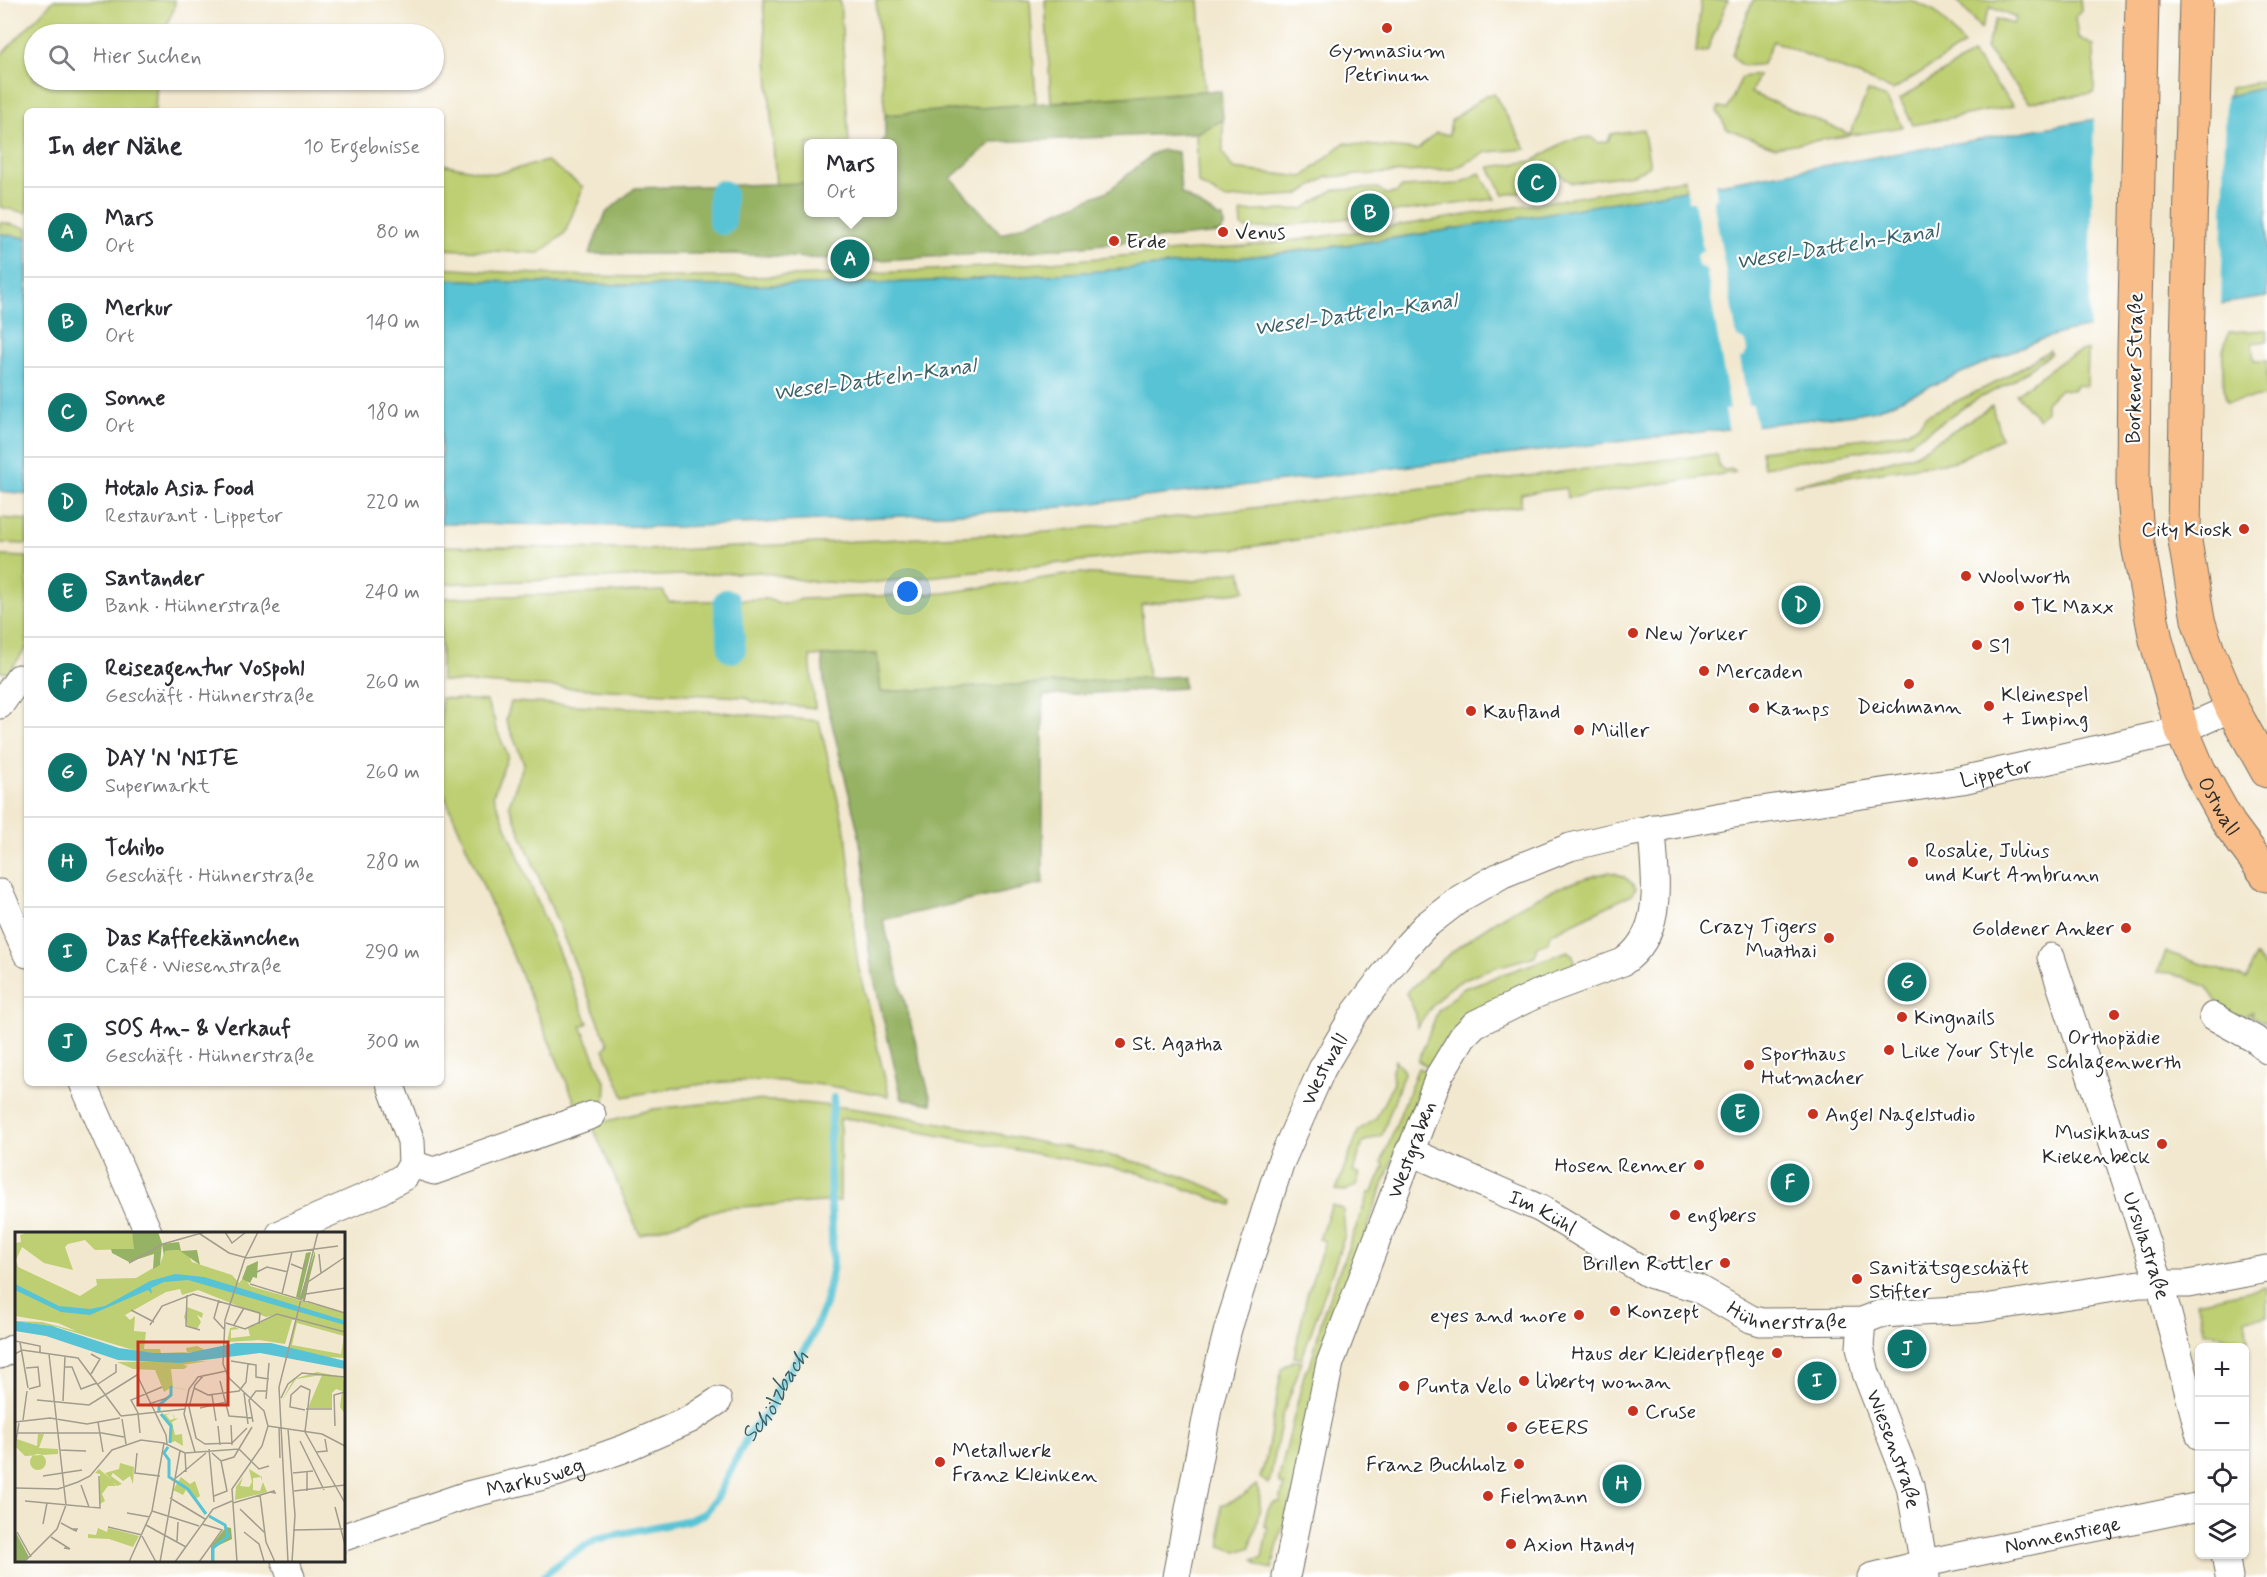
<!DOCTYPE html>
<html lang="de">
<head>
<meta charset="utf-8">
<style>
  body { margin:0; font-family:Mynerve,sans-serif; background:#f7f7f7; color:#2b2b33 }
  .controls { position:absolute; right:18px; bottom:18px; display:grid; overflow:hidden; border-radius:9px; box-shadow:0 2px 4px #0004 }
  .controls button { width:54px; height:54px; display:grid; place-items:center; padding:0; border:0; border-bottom:2px solid #e1e1e2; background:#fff; color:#2b2b33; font:30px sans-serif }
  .you { position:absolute; left:908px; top:592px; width:21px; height:21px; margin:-15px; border:4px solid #fff; border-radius:50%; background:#1a73e8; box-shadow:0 0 0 9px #1a73e833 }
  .badge { display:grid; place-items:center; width:39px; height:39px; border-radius:50%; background:#0f766e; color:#fff; font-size:20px; font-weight:700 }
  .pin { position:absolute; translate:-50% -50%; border:3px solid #fff; box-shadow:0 2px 6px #0006 }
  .popup { position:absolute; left:804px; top:139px; width:93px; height:78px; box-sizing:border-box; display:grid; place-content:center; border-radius:9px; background:#fff; filter:drop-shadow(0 2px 4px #0005); font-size:20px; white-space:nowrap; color:#7c7c81 }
  .popup b { font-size:22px; color:#2b2b33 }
  .popup::after { content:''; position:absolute; left:50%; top:100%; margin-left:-12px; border:12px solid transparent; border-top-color:#fff }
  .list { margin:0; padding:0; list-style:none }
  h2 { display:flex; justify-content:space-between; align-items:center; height:78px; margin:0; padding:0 24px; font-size:26px }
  h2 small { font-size:20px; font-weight:400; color:#7c7c81 }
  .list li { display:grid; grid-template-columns:39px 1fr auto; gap:18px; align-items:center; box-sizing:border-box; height:90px; padding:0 24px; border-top:2px solid #e1e1e2 }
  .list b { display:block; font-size:22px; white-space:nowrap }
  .list p { margin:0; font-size:20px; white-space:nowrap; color:#7c7c81 }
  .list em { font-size:20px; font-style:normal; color:#7c7c81 }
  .icon { flex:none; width:33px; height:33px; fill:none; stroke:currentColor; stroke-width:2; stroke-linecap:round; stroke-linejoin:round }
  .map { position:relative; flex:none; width:2267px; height:1577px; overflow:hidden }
  .search { position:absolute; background:#fff; box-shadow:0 2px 4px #0004; left:24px; top:24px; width:420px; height:66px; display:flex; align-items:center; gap:15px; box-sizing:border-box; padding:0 21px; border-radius:33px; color:#7c7c81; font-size:22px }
  .panel { position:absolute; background:#fff; box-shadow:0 2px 4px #0004; left:24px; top:108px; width:420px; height:978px; border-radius:9px }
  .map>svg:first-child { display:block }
</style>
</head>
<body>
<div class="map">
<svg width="2267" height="1577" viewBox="0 0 2267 1577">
  <rect width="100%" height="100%" fill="#fff"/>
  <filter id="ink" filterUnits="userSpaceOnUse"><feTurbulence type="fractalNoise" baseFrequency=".0167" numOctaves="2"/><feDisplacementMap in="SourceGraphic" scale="12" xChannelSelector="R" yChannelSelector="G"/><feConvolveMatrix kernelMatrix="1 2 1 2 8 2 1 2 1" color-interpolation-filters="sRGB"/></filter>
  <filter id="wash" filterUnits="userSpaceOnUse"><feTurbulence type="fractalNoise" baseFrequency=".008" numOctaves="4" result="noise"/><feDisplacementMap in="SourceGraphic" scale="24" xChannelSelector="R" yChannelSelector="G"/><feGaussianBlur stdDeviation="1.35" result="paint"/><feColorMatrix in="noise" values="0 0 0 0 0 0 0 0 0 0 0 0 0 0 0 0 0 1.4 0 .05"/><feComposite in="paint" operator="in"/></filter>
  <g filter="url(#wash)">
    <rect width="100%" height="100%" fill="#f2e8cf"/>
    <g fill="#bdcf72" stroke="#747d4e" stroke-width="1.5">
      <polygon points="54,0 175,0 174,9 162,34 34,34 34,80 157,80 155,111 27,111 27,213 0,207 0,56"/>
      <polygon points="763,0 840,0 849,143 808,144 808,183 776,186"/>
      <polygon points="876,0 1030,0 1036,104 885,115"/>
      <polygon points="1045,0 1199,0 1205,91 1051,102"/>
      <polygon points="1701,0 1728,0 1707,51 1696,53"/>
      <path d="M1753,0H1910L1935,11L1964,45L1893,90L1773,41L1763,64C1749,66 1738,69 1732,54Z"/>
      <polygon points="1957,0 2080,0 2081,10 2075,18 2078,37 2094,46 2094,93 2029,102 1986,48 1996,19 2013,24 2016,18 1990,7 1981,29"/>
      <polygon points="1972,54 2013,106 1913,125 1900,99"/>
      <polygon points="1758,75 1751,93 1850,134 1868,91 1886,98 1903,127 1775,147 1727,129 1717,111 1719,107 1727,110 1742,77"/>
      <polygon points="2267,80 2267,87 2229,96 2230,88"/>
      <polygon points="1494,94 1526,149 1487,152 1454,169 1327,177 1298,195 1225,199 1198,183 1196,133 1223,120 1223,153 1233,169 1303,177 1344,143 1417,150 1436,133 1449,135 1451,121 1486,95"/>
      <polygon points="1643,129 1650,166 1633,174 1572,183 1561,175 1528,180 1520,192 1504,195 1489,167 1533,161 1568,140 1591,137 1598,143 1608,141 1611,134"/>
      <polygon points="547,161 583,187 565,233 540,253 441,249 441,164 495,174"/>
      <polygon points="1480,173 1495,199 1279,227 1246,229 1242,226 1241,212 1303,209 1333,190 1378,188 1385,194 1396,193 1402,187 1458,184"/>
      <path d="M1685,179L1686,190C1546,214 1405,239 1264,255C991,287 715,292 441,279V268C675,286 911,276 1144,254C1189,250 1236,248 1281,242C1416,225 1551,201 1685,179Z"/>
      <polygon points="0,222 27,228 27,238 0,234"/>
      <path d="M2267,330V341L2252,343L2254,361H2267V396L2226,402C2224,392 2222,361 2223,352C2224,345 2227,339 2229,332Z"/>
      <path d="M2050,350L2051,353L2008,384L1977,399L1909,443L1764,467L1761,451L1890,435C1904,432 1919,430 1925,416L1997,382Z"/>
      <polygon points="2084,350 2088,350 2087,386 2076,385 2073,390 2060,389 2046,403 2046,411 2038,419 2016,394 2064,359"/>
      <polygon points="1992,406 2001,438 1956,461 1793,485 1914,455"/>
      <polygon points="1714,454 1717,455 1719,466 1724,470 1733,469 1736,472 1568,498 1566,488 1521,494 1521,506 1236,549 1187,550 860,584 806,581 761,572 441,584 441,546 675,550 1047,532"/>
      <polygon points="0,518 27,520 27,544 0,543"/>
      <polygon points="0,556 27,557 27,647 9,672 0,672"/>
      <polygon points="1241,571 1245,591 1141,605 1148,678 881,692 877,654 810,656 815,708 754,702 745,697 441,681 441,598 663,591 669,602 766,599 784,604 802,599 945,593 1079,573 1196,581 1217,574"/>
      <polygon points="441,698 486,701 495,721 494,723 508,756 493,795 588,1023 581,1026 606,1084 605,1101 578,1109 441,787"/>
      <path d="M511,702L720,712L819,721L846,834L851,880L853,925L858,965L889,1096C857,1090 825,1084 793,1082C737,1077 679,1086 624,1097L604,1049L608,1044L509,805L524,763L506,720Z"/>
      <path d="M1610,872C1622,875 1629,879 1636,888L1631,895L1552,933L1547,943L1537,946L1535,956C1504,966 1468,971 1444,993C1433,1003 1426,1015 1417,1027L1416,1014L1406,993C1459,940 1535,887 1610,872Z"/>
      <polygon points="1568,951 1570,954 1572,954 1578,968 1445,1041 1429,1067 1418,1061 1438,1011 1462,989"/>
      <polygon points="2166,952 2247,979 2255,956 2267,969 2267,1023 2251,1016 2252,1012 2239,1018 2221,1008 2206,986 2171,973 2158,972"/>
      <polygon points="1395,1060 1403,1069 1404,1073 1382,1135 1363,1142 1353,1172 1360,1174 1356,1186 1345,1191 1336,1190 1359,1130 1376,1118 1393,1084 1392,1070"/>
      <path d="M1418,1068L1426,1071L1372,1214L1284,1528L1282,1527L1272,1569C1264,1567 1258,1566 1253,1559L1262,1558L1268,1527L1264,1526C1267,1514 1266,1502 1280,1502L1284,1485L1279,1483V1478L1305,1371L1310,1367L1324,1311L1369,1193L1373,1192L1384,1166L1382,1161Z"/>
      <path d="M740,1100C843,1101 942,1123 1043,1143C1093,1152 1141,1160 1189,1179C1204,1185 1220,1190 1233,1201L1232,1205L1139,1173L852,1119H840V1201L723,1208L640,1235L592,1125L654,1109Z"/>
      <polygon points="1332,1205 1343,1209 1345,1235 1302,1358 1294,1357 1307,1295 1325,1241 1319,1239"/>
      <polygon points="2267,1287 2267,1316 2245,1319 2248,1341 2205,1332 2197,1302"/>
      <polygon points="1293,1361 1302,1361 1282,1418 1269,1484 1260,1478 1266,1458 1282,1368"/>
      <path d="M1256,1485C1266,1504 1254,1527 1251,1547L1237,1552L1221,1546V1505L1241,1497Z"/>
    </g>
    <g fill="#96b264" stroke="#606e48" stroke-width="1.5">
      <polygon points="1205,91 1221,91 1223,120 1196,133 992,142 951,178 1001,234 1108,191 1154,153 1163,150 1178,152 1181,193 1218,217 1223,217 1224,227 1219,233 1031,251 863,261 734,254 589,254 606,213 635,188 808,183 808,212 892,212 892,144 881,143 885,138 885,115"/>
      <polygon points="877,654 881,692 1183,676 1184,688 1043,696 1043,884 883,920 932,1104 902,1099 871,966 866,924 864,867 858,831 825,695 822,656"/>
    </g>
    <g fill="#58c3d4" stroke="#427780" stroke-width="1.5">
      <path d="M2267,87V297L2192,308L2065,332L2033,342L1876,410L1855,414L1043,509L678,527L441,523V279C715,292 991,287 1264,255C1399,240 1533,216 1667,193C1854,161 2041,128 2229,96Z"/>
      <polygon points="0,234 27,238 27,494 0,491"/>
    </g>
    <g fill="#f2e8cf">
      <polygon points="2226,94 2221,306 2089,330 2094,116"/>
      <polygon points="1715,182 1717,198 1713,199 1737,337 1746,341 1747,351 1744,357 1740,358 1748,405 1753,405 1757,428 1729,432 1725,410 1730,409 1706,269 1698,266 1696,256 1699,252 1703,250 1694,202 1689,202 1686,187"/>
    </g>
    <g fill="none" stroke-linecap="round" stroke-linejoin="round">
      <path stroke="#58c3d4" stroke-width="8" id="s1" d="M543,1577L565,1558L597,1539L689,1520L704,1514L716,1499L750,1432L765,1416L773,1403L777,1389L808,1344L825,1305L833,1265L829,1145L834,1098"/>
      <g stroke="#58c3d4" stroke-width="28">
        <polyline points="722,194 722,221"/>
        <polyline points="727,603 732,649"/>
      </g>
    </g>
  </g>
  <g filter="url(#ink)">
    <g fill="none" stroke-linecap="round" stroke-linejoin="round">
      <g stroke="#716d64" stroke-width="29">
        <g id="street">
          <polyline points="0,705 19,678"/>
          <polyline points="0,893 27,954"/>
          <path id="s2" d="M2051,957L2160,1284L2200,1436"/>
          <polyline points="2213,1016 2258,1041 2267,1050"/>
          <polyline points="83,1083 149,1234"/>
          <path id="s3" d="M1409,1151L1541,1209L1649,1274L1697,1288L1751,1319L1761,1322L1862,1321L1880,1314L1978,1309L2140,1284H2188L2267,1269"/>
          <polyline points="412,1164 434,1171 592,1115"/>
          <polyline points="280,1234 379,1191 405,1176 412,1164 411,1141 390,1083"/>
          <path id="s4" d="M1862,1321L1860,1347L1866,1373L1910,1486L1926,1577"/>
          <polyline points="0,1355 16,1347"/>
          <path id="s5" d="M344,1537L467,1495L556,1473L623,1449L689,1420L718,1401"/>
          <polyline points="2225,1554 2229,1577"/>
          <polyline points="285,1560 291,1577"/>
          <path id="s6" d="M1176,1577L1208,1409L1228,1329L1280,1164L1322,1069L1355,1013L1403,950L1425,926L1461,898L1503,874L1570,847L1629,833L1721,816L1962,780L2182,730L2232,708"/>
          <path id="s7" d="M1286,1577L1330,1363L1440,1074L1463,1036L1475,1024L1537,994L1623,962C1667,932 1654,874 1652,828"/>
          <path id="s8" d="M1871,1577L1925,1563L2200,1506"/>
        </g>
      </g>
      <g stroke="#716d64" stroke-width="35">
        <g id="primary">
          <path id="s9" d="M2142,0L2134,351L2133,483L2138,545L2156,640L2182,730L2199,770L2229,824L2267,875"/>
          <polyline points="2196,0 2187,344 2184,535 2198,620 2208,651 2232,708 2267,771"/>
        </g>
      </g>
      <use href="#street" stroke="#fff" stroke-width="27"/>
      <use href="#primary" stroke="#f8bd89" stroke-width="33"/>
    </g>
  </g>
  <g fill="#c8321e" stroke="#fff" stroke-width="2">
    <circle cx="1387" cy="28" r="6"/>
    <circle cx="1223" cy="232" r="6"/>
    <circle cx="1114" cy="241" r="6"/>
    <circle cx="2244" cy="529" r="6"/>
    <circle cx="1966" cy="576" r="6"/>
    <circle cx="2019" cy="606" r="6"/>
    <circle cx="1633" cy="633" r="6"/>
    <circle cx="1977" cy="645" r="6"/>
    <circle cx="1704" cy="671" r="6"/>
    <circle cx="1909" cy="684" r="6"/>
    <circle cx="1989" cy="706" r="6"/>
    <circle cx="1754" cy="708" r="6"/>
    <circle cx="1471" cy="711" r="6"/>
    <circle cx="1579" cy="730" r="6"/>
    <circle cx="1913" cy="862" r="6"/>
    <circle cx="2126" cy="928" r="6"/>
    <circle cx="1829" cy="938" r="6"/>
    <circle cx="2114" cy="1015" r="6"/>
    <circle cx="1902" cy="1017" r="6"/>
    <circle cx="1120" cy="1043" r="6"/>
    <circle cx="1889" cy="1050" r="6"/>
    <circle cx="1749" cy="1065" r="6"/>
    <circle cx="1813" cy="1114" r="6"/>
    <circle cx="2162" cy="1144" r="6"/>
    <circle cx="1699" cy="1165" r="6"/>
    <circle cx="1675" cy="1215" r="6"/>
    <circle cx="1725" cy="1263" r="6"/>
    <circle cx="1857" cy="1279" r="6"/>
    <circle cx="1615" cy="1311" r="6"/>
    <circle cx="1579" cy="1315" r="6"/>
    <circle cx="1777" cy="1353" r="6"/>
    <circle cx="1524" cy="1381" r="6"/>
    <circle cx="1404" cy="1386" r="6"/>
    <circle cx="1633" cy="1411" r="6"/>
    <circle cx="1512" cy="1427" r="6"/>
    <circle cx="940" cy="1462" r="6"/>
    <circle cx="1519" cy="1464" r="6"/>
    <circle cx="1488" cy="1496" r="6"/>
    <circle cx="1511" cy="1544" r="6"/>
  </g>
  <g text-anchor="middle" stroke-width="4.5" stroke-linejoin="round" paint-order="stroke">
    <g font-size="21" fill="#2b2b2b" stroke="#fff" text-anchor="start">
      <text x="1387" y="57" text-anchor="middle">Gymnasium<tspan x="1387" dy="24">Petrinum</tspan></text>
      <text x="1235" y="239">Venus</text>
      <text x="1126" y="248">Erde</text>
      <text x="2232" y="536" text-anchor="end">City Kiosk</text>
      <text x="1978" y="583">Woolworth</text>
      <text x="2031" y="613">TK Maxx</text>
      <text x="1645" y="640">New Yorker</text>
      <text x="1989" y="652">S1</text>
      <text x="1716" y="678">Mercaden</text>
      <text x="2001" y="701">Kleinespel<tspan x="2001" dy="24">+ Imping</tspan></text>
      <text x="1909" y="713" text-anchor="middle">Deichmann</text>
      <text x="1766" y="715">Kamps</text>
      <text x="1483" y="718">Kaufland</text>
      <text x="1591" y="737">Müller</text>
      <text x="1925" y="857">Rosalie, Julius<tspan x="1925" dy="24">und Kurt Ambrunn</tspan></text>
      <text x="1817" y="933" text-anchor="end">Crazy Tigers<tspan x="1817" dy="24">Muathai</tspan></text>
      <text x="2114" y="935" text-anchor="end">Goldener Anker</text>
      <text x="1914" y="1024">Kingnails</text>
      <text x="2114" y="1044" text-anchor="middle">Orthopädie<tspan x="2114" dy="24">Schlagenwerth</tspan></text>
      <text x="1132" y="1050">St. Agatha</text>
      <text x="1901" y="1057">Like Your Style</text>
      <text x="1761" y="1060">Sporthaus<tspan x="1761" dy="24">Hutmacher</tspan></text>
      <text x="1825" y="1121">Angel Nagelstudio</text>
      <text x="2150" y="1139" text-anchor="end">Musikhaus<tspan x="2150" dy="24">Kiekenbeck</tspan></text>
      <text x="1687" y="1172" text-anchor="end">Hosen Renner</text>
      <text x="1687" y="1222">engbers</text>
      <text x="1713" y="1270" text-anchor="end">Brillen Rottler</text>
      <text x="1869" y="1274">Sanitätsgeschäft<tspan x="1869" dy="24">Stifter</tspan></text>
      <text x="1627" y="1318">Konzept</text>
      <text x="1567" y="1322" text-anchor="end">eyes and more</text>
      <text x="1765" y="1360" text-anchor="end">Haus der Kleiderpflege</text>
      <text x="1536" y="1388">liberty woman</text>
      <text x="1416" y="1393">Punta Velo</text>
      <text x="1645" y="1418">Cruse</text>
      <text x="1524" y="1434">GEERS</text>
      <text x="952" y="1457">Metallwerk<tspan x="952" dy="24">Franz Kleinken</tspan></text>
      <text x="1507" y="1471" text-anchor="end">Franz Buchholz</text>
      <text x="1500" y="1503">Fielmann</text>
      <text x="1523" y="1551">Axion Handy</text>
    </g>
    <g font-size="21" fill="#2b2b2b" stroke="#fff">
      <text transform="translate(2134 368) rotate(-89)" y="7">Borkener Straße</text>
      <text dy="7" stroke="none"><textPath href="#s6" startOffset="1306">Lippetor</textPath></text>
      <text dy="7" stroke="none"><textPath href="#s9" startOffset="820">Ostwall</textPath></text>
      <text dy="7" stroke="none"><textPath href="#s6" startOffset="531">Westwall</textPath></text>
      <text dy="7" stroke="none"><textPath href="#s7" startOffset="447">Westgraben</textPath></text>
      <text dy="7" stroke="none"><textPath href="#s3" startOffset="147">Im Kühl</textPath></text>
      <text dy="7" stroke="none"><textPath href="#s2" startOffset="304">Ursulastraße</textPath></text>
      <text dy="7" stroke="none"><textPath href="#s3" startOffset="418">Hühnerstraße</textPath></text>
      <text dy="7" stroke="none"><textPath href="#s4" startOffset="134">Wiesenstraße</textPath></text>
      <text dy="7" stroke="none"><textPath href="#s5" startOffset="200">Markusweg</textPath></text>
      <text dy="7" stroke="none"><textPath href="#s8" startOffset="196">Nonnenstiege</textPath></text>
    </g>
    <g font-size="22" font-style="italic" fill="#3b6066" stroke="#fff">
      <text transform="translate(1837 245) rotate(-9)" y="8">Wesel-Datteln-Kanal</text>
      <text transform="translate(1355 313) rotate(-8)" y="8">Wesel-Datteln-Kanal</text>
      <text transform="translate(874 378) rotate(-8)" y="8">Wesel-Datteln-Kanal</text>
      <text dy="8" stroke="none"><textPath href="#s1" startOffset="315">Schölzbach</textPath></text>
    </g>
  </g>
  <g transform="translate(15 1232)">
    <rect width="330" height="330" fill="#f2e8cf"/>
    <path d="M13,0H117L120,17L80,18L70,8L53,12L50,15L58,38L29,31L7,15L1,28L3,35L65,64L82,53L81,47L121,46L145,32L150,19L164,18L173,22L177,30L217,43L224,51L229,45L235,54L330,81V126L313,125L330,129L273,117L281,88H277L270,112L244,108L212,110L215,96L220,95L224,97L216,98V106L235,104L233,96L261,83L251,85L183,58L167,63L165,57L151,60L110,83L115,88L120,84L119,99L131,100L129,117H145L146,121L172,120L171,116L182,114L190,118L181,120L152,122L125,120L42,95L0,89L27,90L61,99L43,91L0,84V11L6,10L5,3ZM282,91L329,104L326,122L277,113ZM172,75L188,81L187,86L182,83L186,90L182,97L173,95L169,85ZM192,129L168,133L173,134L169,137H156L158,155L169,157L172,158L157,155L149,160L140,138L118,137L102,130ZM302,140L328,145V149L330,144V182L325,175L327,159L321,157L317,161V176H293L307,143L281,147L266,170L279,147ZM156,181L151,183L155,188L159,187L158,181L160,187L164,186L157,190L160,203L167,202L168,214L160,209L155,211L156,195L146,183ZM23,202H29L24,216L43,217V222L10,224L1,215L2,207L22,214ZM15 230a8 8 0 1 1 16 0a8 8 0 1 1-16 0ZM105,231L119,235L118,252L115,244L108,249L98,241L96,244L107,252L102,254L98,250L101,254H93L87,262L90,269L85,272V242L80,241L84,237L97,248L90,241L104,237ZM234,237L247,245V249L246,245L238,246V258L245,259L248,250L252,260L220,268L221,255L228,245L225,254L234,255L237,250ZM166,245L175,252L180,249L185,264L179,268L171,258L168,263L158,258ZM83,296L92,300L93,296L124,304L118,315L94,307L73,306V302L81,303Z" fill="#bdcf72" fill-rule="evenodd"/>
    <path d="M117,0H143L147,11L145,33L138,37L139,22L114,30L97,21L96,17H119ZM164,10L166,19L182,18L185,33L164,18L150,19L149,24L147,12ZM300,19V24L289,68L281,65L291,21L296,20L285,65ZM243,29L242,46L238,45L235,51L227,47L232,34ZM211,295L216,296L217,307L198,316L199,330H196V314ZM0,299L14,325L8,330H0Z" fill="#96b264"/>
    <path d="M160,42L189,45L328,88L330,93L173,48L149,50L136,56L137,62L133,58L75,83L46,80L0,58V52L44,74L75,77L90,74L135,49ZM0,89L37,94L104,116L139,121H173L221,111H256L330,129V137L245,121L165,131L103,128L31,104L0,99Z" fill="#58c3d4"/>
    <path fill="none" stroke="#58c3d4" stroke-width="3" d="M144,180V173L156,163V154M146,182L156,194L155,211M153,215L149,221L154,228V245L173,257L191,282M194,284L210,293L213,304L198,316V330"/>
    <path fill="none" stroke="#a29c8d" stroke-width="1.5" d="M182,0L214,21L232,26L323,14M210,0L217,11L231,0M304,22L306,41M230,26L243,0M114,31L148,12L190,0M276,32L288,37L290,30M242,40L252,35L273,40M235,52L330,81M267,62L277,20M291,62L330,56M172,63L171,94L185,98M204,68L199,86L209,97M289,70L293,50L330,25M116,78L139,90M211,91L230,97L262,82L330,100M135,93L147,74L178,62L245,81L244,92M219,93L229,76M0,109L25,114V120M5,110L13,156M0,122L7,118L63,126L106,184M216,129L241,133V145L254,147M50,135H57L66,157L82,151M11,136L23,135L25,154L14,157M124,137L122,143L151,203L152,212M76,142L85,127L76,122M189,143L180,153L174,175L181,206L190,212L217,211L232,196M205,149L214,184L238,186M83,152L101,140V132M179,156L193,163L224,159L231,150L233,132M229,161L233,192M197,163L201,189M266,166L273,152L287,141L330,145M251,167L254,131M22,168L74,173L122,143M48,169L50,124M134,172L152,166M185,176L211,170M291,177H317M106,184L170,177M107,187L111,212M8,188L12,159M0,190L35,186L72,192L105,186M83,190L88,220M238,190L234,168L241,159H252M216,193L217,213M203,194L205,213M253,194L307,202L330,214M320,194L319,163L330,160M264,196L265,226M273,197L280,283L277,330M290,200L295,158L286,154L276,163L275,175L290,178M290,200L330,271M3,201H87L109,205M125,201L123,181L116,168L147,155M285,209L309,258M0,214L4,191M194,217L199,270M44,218L71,219M180,220L169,182L174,157L183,145L211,139M301,220L312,219L310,207M122,221L120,241L145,244M170,221L171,240M197,221L206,229L212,259L199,264M206,229L219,225L237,195M238,231L244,237L254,234M292,240V259M278,241L298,239M28,244L67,238M161,246L191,221M66,253L74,275M0,256L43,257L63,250L75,244L97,218L126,208L149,211L170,221L224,217L238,231M279,259L330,253M245,263L251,310L260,330M155,266L190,287M10,269L85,276L84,244M218,271L259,259L260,261L255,260M320,275L330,313M225,277L250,301M137,279L184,294M112,281L135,285M46,291L57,297L61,299L62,297H57M28,292L32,271M131,293L171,315M93,295L127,303M278,298L328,297M2,300L16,325M229,300L244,312L249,329M127,304L141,330M36,305L55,317L49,316M162,310L163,290M9,330L42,297L51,273L34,122M114,330L137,279L149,211M145,330L165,219M160,330L198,277L217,269M184,330L207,298L187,292M222,330L217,257L247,214L253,194L249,179L214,146L208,132L210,88L230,26M273,330L264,155L303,0"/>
    <path fill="#c8321e" fill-opacity="0.15" stroke="#c8321e" stroke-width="3" d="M123,110H213V173H123Z"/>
    <rect width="330" height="330" fill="none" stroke="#2b2b2b" stroke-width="3"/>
  </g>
</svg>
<div class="controls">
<button>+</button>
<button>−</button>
<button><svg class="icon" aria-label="locate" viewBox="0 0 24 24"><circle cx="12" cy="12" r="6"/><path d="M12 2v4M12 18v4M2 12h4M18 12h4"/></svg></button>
<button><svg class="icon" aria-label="layers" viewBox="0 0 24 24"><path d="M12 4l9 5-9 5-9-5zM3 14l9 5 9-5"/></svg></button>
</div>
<div class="you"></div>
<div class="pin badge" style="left:850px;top:259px">A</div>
<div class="popup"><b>Mars</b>Ort</div>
<div class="pin badge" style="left:1370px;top:213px">B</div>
<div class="pin badge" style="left:1537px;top:183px">C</div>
<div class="pin badge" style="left:1801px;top:605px">D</div>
<div class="pin badge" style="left:1740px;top:1113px">E</div>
<div class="pin badge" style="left:1790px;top:1183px">F</div>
<div class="pin badge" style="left:1907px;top:982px">G</div>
<div class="pin badge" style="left:1622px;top:1484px">H</div>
<div class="pin badge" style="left:1817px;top:1381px">I</div>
<div class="pin badge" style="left:1907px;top:1349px">J</div>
<div class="search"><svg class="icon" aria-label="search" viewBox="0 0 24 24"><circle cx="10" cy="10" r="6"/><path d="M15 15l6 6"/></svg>Hier suchen</div>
<section class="panel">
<h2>In der Nähe<small>10 Ergebnisse</small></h2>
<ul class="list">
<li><span class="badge">A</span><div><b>Mars</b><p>Ort</p></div><em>80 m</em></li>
<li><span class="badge">B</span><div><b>Merkur</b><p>Ort</p></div><em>140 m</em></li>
<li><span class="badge">C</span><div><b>Sonne</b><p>Ort</p></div><em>180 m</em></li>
<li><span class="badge">D</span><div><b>Hotalo Asia Food</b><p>Restaurant · Lippetor</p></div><em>220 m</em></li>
<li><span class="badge">E</span><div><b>Santander</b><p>Bank · Hühnerstraße</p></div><em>240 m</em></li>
<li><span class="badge">F</span><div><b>Reiseagentur Vospohl</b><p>Geschäft · Hühnerstraße</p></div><em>260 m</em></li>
<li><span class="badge">G</span><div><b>DAY 'N 'NITE</b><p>Supermarkt</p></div><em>260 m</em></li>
<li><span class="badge">H</span><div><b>Tchibo</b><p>Geschäft · Hühnerstraße</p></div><em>280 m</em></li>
<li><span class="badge">I</span><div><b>Das Kaffeekännchen</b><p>Café · Wiesenstraße</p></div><em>290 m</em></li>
<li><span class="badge">J</span><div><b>SOS An- &amp; Verkauf</b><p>Geschäft · Hühnerstraße</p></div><em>300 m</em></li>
</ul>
</section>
</div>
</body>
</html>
